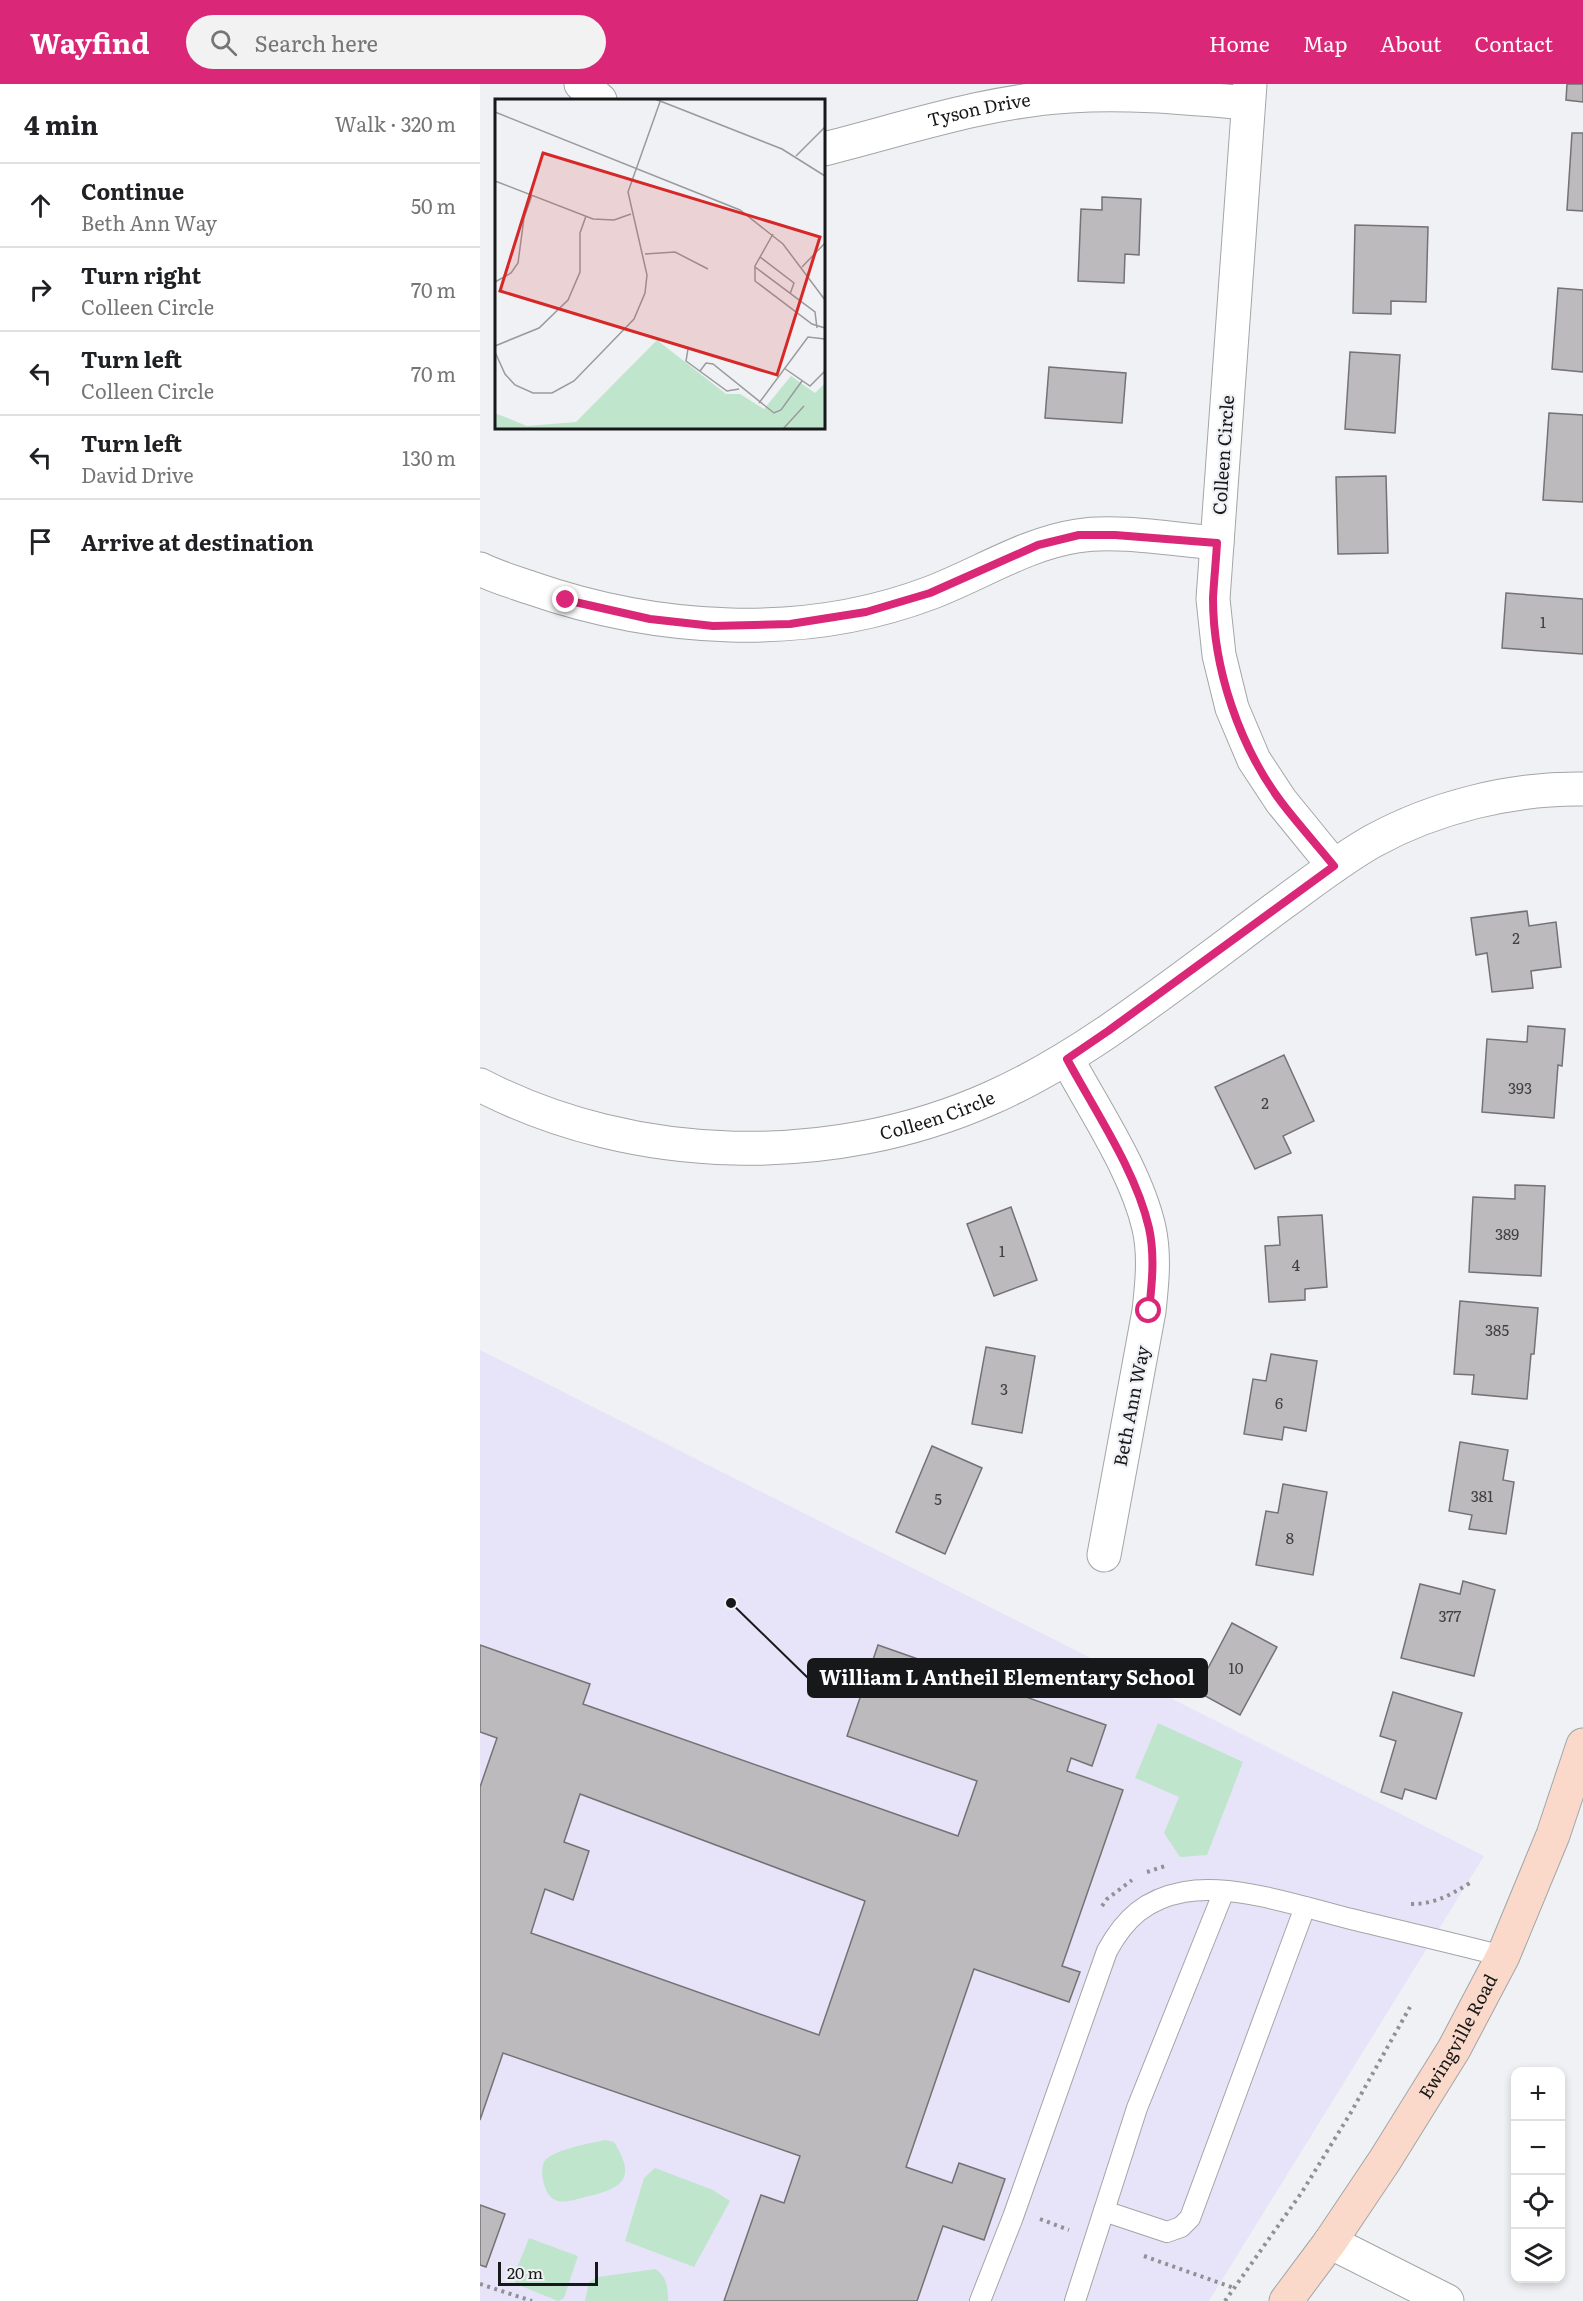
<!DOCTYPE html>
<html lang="en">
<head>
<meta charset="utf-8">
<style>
  body { margin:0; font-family:Literata,serif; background:#f2f2f2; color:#202124 }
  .controls { position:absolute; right:18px; bottom:18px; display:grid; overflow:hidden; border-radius:12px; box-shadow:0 3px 9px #0003 }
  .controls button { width:54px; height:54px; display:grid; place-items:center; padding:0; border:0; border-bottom:2px solid #e0e0e0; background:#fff; color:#202124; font:30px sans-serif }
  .scale { position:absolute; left:18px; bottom:15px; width:100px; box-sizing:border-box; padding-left:6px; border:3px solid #171819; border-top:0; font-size:16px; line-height:21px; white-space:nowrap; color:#171819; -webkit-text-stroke:4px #eff1f4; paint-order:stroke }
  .stop { position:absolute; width:18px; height:18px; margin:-14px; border:4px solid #db2777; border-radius:50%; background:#fff }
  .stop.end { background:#db2777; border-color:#fff; box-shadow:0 2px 6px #0008 }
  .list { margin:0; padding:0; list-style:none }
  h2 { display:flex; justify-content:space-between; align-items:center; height:78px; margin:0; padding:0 24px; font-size:26px }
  h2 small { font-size:20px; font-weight:400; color:#757577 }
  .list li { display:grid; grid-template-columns:39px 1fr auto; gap:18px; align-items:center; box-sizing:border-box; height:84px; padding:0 24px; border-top:2px solid #e0e0e0 }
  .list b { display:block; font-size:22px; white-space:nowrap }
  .list p { margin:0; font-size:20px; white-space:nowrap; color:#757577 }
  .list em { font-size:20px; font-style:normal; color:#757577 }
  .icon { flex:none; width:33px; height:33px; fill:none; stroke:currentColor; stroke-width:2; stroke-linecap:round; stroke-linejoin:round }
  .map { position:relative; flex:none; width:1103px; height:2217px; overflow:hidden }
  header { display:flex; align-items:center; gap:36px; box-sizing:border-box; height:84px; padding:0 30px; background:#db2777; color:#fff }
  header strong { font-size:28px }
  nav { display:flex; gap:33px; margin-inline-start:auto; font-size:21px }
  .search { width:420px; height:54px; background:#f2f2f2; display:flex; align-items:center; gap:15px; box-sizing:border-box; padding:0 21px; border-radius:33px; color:#757577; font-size:22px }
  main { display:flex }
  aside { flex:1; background:#fff }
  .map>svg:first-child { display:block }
</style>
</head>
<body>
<header>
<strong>Wayfind</strong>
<div class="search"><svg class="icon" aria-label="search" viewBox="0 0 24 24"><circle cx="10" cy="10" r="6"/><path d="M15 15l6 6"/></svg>Search here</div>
<nav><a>Home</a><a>Map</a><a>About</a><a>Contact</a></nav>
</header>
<main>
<aside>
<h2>4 min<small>Walk · 320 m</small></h2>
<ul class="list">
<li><svg class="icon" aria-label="ahead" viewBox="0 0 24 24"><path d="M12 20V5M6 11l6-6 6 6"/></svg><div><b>Continue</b><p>Beth Ann Way</p></div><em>50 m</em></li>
<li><svg class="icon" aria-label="right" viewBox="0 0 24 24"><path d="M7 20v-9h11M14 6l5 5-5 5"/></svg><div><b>Turn right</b><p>Colleen Circle</p></div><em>70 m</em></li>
<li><svg class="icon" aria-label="left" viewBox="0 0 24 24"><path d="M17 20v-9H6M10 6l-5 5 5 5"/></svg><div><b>Turn left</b><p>Colleen Circle</p></div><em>70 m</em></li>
<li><svg class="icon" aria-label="left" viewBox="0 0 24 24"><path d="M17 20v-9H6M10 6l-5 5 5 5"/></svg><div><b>Turn left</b><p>David Drive</p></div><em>130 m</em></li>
<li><svg class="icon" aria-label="arrive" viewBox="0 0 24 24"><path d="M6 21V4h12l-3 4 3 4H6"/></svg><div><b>Arrive at destination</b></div></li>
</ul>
</aside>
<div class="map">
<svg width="1103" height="2217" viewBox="0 0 1103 2217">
  <rect width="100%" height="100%" fill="#eff1f4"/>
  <polygon fill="#e7e4fa" points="0,1266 1004,1772 729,2217 0,2217"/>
  <g fill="#c0e5cd">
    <polygon points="678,1639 763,1678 727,1771 700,1773 684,1749 699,1713 655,1694"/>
    <path d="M125,2056L134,2058C158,2096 141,2105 105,2113C97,2115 85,2119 78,2117C70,2115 66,2108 64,2100C62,2094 61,2084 64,2078C70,2066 112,2059 125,2056Z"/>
    <polygon points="175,2084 233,2106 250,2117 214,2183 145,2157 164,2094"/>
    <polygon points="49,2154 98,2172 84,2214 78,2217 36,2200 33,2194"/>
    <path d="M175,2185C187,2192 188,2204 188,2217H105L109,2198L118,2193Z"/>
  </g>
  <g fill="#bcbabc" stroke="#747274" stroke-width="1.5" fill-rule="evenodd">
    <polygon points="1087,0 1103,0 1103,18 1086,16"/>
    <polygon points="1092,49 1103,49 1103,127 1087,126"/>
    <polygon points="622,113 661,115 659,171 645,170 644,199 598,197 601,125 622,126"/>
    <polygon points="875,141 948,143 946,218 911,217 911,230 873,229"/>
    <polygon points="1078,204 1103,206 1103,288 1072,285"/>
    <polygon points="870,268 920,271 915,349 865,345"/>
    <polygon points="569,283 646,289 642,339 565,334"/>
    <polygon points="1069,329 1103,331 1103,418 1063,416"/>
    <polygon points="906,392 908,469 858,470 856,393"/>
    <polygon points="1026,509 1103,515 1103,570 1022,564"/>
    <polygon points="1047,827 1049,842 1076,838 1081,883 1051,887 1053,904 1012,908 1007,869 996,871 991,834"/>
    <polygon points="1048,942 1085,945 1082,982 1078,981 1074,1034 1002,1028 1007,955 1047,958"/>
    <polygon points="804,971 834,1037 803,1052 811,1069 775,1085 735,1003"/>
    <polygon points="1035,1101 1065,1102 1061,1192 989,1188 993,1113 1035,1115"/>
    <polygon points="531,1123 557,1196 514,1212 487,1140"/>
    <polygon points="842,1131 847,1203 825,1205 825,1216 789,1218 785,1162 800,1161 798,1133"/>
    <polygon points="980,1217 1058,1224 1054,1270 1051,1270 1047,1315 992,1310 994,1291 974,1290"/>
    <polygon points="506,1263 555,1272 542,1349 492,1340"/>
    <polygon points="791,1270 837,1277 826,1347 804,1343 802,1356 764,1350 773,1295 786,1297"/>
    <polygon points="980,1358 1028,1366 1023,1396 1034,1398 1026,1450 989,1445 992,1431 969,1427"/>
    <polygon points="452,1362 502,1384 465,1470 416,1448"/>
    <polygon points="803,1400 847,1408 833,1491 776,1481 786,1427 798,1429"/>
    <polygon points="983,1497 1015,1506 994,1592 921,1574 940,1500 980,1510"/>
    <polygon points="752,1539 797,1563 760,1631 716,1607"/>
    <path d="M0,1561L110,1600L103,1620L478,1752L497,1697L367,1652L398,1561L626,1641L612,1682L591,1674L587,1687L643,1706L582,1882L600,1888L589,1918L494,1885L426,2083L472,2099L479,2079L525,2095L504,2156L463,2142L437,2217H244L281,2111L304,2119L320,2072L23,1969L0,2036V1703L17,1654L0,1648ZM100,1710L385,1817L339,1951L51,1849L65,1805L93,1816L109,1767L84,1758Z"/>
    <polygon points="913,1608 982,1629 956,1715 925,1705 922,1715 901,1708 916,1657 900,1652"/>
    <polygon points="0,2121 25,2130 6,2183 0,2181"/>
  </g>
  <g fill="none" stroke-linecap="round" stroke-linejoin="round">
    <g stroke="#a3a5a7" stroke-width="22">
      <g id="lane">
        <polyline points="624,2127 687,2148 701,2143 710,2134 825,1823"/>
        <path d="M500,2217L533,2133L627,1867C645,1834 666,1815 704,1808C754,1799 822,1823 871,1835C921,1847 972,1859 1023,1872"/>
        <polyline points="595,2217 657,2024 744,1807"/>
      </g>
    </g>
    <g stroke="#a3a5a7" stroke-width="35">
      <g id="street">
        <polyline points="101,0 120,16"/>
        <polyline points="770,0 733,515 739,571 752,624 774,676 801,717 854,782"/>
        <path id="s1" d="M344,65C424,45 506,17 590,12C649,8 709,14 768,19"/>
        <path d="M0,485C16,493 34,498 51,504C178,548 323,557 450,509C500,490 545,460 597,452C637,445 697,456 737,459"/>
        <path d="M587,975C615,1027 656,1087 669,1144C675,1171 672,1200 669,1227L624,1471"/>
        <path id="s2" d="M0,1001C155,1081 352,1085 511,1014C552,996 590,973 627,948C687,907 745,862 803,819C832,798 861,775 893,757C955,723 1032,704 1103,705"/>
        <polyline points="850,2158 967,2217"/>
      </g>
    </g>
    <g stroke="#a3a5a7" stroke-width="35">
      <g id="secondary">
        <path id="s3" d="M806,2217L850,2158L905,2076L974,1965L1023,1872L1073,1751L1103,1661"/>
      </g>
    </g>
    <g stroke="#909194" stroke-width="4" stroke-dasharray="3 4.5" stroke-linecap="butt">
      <polyline points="667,1788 685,1782"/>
      <path d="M931,1820C955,1820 970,1811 990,1799"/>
      <polyline points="622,1822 627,1815 652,1796"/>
      <polyline points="560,2135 589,2146"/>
      <polyline points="664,2172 754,2204"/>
      <polyline points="0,2200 52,2217"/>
      <polyline points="745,2217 822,2108 870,2030 930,1923"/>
    </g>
    <use href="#lane" stroke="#fff" stroke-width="20"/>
    <use href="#street" stroke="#fff" stroke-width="33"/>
    <use href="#secondary" stroke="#fbd9ca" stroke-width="33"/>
  </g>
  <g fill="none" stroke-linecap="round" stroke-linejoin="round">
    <path stroke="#db2777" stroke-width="8" d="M86,516L170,535L233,542L310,540L386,528L450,509L558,461L599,451H635L737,459C736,477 734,496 733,514C733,584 759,662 802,719C818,740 837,761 854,782L628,947L587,975C615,1027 656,1087 669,1144C675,1171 672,1200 669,1227"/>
  </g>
  <g text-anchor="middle" stroke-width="4.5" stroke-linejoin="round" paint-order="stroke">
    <g font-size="15" fill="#404042">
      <text x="1063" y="544">1</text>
      <text x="1036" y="860">2</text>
      <text x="1040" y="1010">393</text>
      <text x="785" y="1025">2</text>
      <text x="1027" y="1156">389</text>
      <text x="522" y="1173">1</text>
      <text x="816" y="1187">4</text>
      <text x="1017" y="1252">385</text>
      <text x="524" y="1311">3</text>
      <text x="799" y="1325">6</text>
      <text x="1002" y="1418">381</text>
      <text x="458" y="1421">5</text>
      <text x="810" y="1460">8</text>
      <text x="970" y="1538">377</text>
      <text x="756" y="1590">10</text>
    </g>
    <g font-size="18" fill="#171819" stroke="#eff1f4">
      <text dy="6" stroke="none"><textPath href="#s1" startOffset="160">Tyson Drive</textPath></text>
      <text transform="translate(744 371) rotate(-86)" y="6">Colleen Circle</text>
      <text dy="6" stroke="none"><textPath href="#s2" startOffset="471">Colleen Circle</textPath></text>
      <text transform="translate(652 1322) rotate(-79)" y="6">Beth Ann Way</text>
      <text dy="6" stroke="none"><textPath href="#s3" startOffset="316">Ewingville Road</textPath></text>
    </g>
  </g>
  <g transform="translate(15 15)">
    <rect width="330" height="330" fill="#eff1f4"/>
    <path d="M162,241L231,295H245L269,310L296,277L320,294L330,284V330H0V314L32,327L81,323Z" fill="#c0e5cd"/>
    <path fill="none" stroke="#999a9c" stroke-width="1.5" d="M160,0L287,50L330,77M0,13L245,111L288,145L330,201M301,57L330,28M0,82L98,120L119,121L136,115M278,135L260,167V182L317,225L330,229M150,155L180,153L213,170M265,158L299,184L295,195M260,168L320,213L322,229M307,168L330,144M0,183L16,174L23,164L29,119L37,96M0,247L44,229L73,201L85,173V134L91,117M193,250L191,262L232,292L244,290M0,253L10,275L20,286L38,294H57L79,282L139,220L150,194L152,176L133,93L166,0M289,269L315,287L330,272M205,272L211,264L218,265L279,314L286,311L307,282M264,304L313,238L330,240M288,330L309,307"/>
    <path fill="#d62828" fill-opacity="0.15" stroke="#d62828" stroke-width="3" d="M48,54L325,138L282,276L5,192Z"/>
    <rect width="330" height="330" fill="none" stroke="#171819" stroke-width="3"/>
  </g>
  <path fill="none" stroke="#171819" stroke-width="2" d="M251 1519L328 1594"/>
  <circle fill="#171819" stroke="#eff1f4" stroke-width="2" cx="251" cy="1519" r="6"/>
  <rect fill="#171819" stroke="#171819" stroke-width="2" x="328" y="1575" width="399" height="38" rx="6"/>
  <g font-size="20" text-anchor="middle" font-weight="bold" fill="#fff">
    <text x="527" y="1601">William L Antheil Elementary School</text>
  </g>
</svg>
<div class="controls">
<button>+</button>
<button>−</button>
<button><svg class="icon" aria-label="locate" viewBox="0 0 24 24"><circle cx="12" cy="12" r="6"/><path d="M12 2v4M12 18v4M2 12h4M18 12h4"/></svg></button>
<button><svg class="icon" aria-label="layers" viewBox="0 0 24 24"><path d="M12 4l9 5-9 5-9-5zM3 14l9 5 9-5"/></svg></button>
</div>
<div class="scale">20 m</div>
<div class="stop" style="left:669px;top:1227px"></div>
<div class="stop end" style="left:86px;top:516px"></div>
</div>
</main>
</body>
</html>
